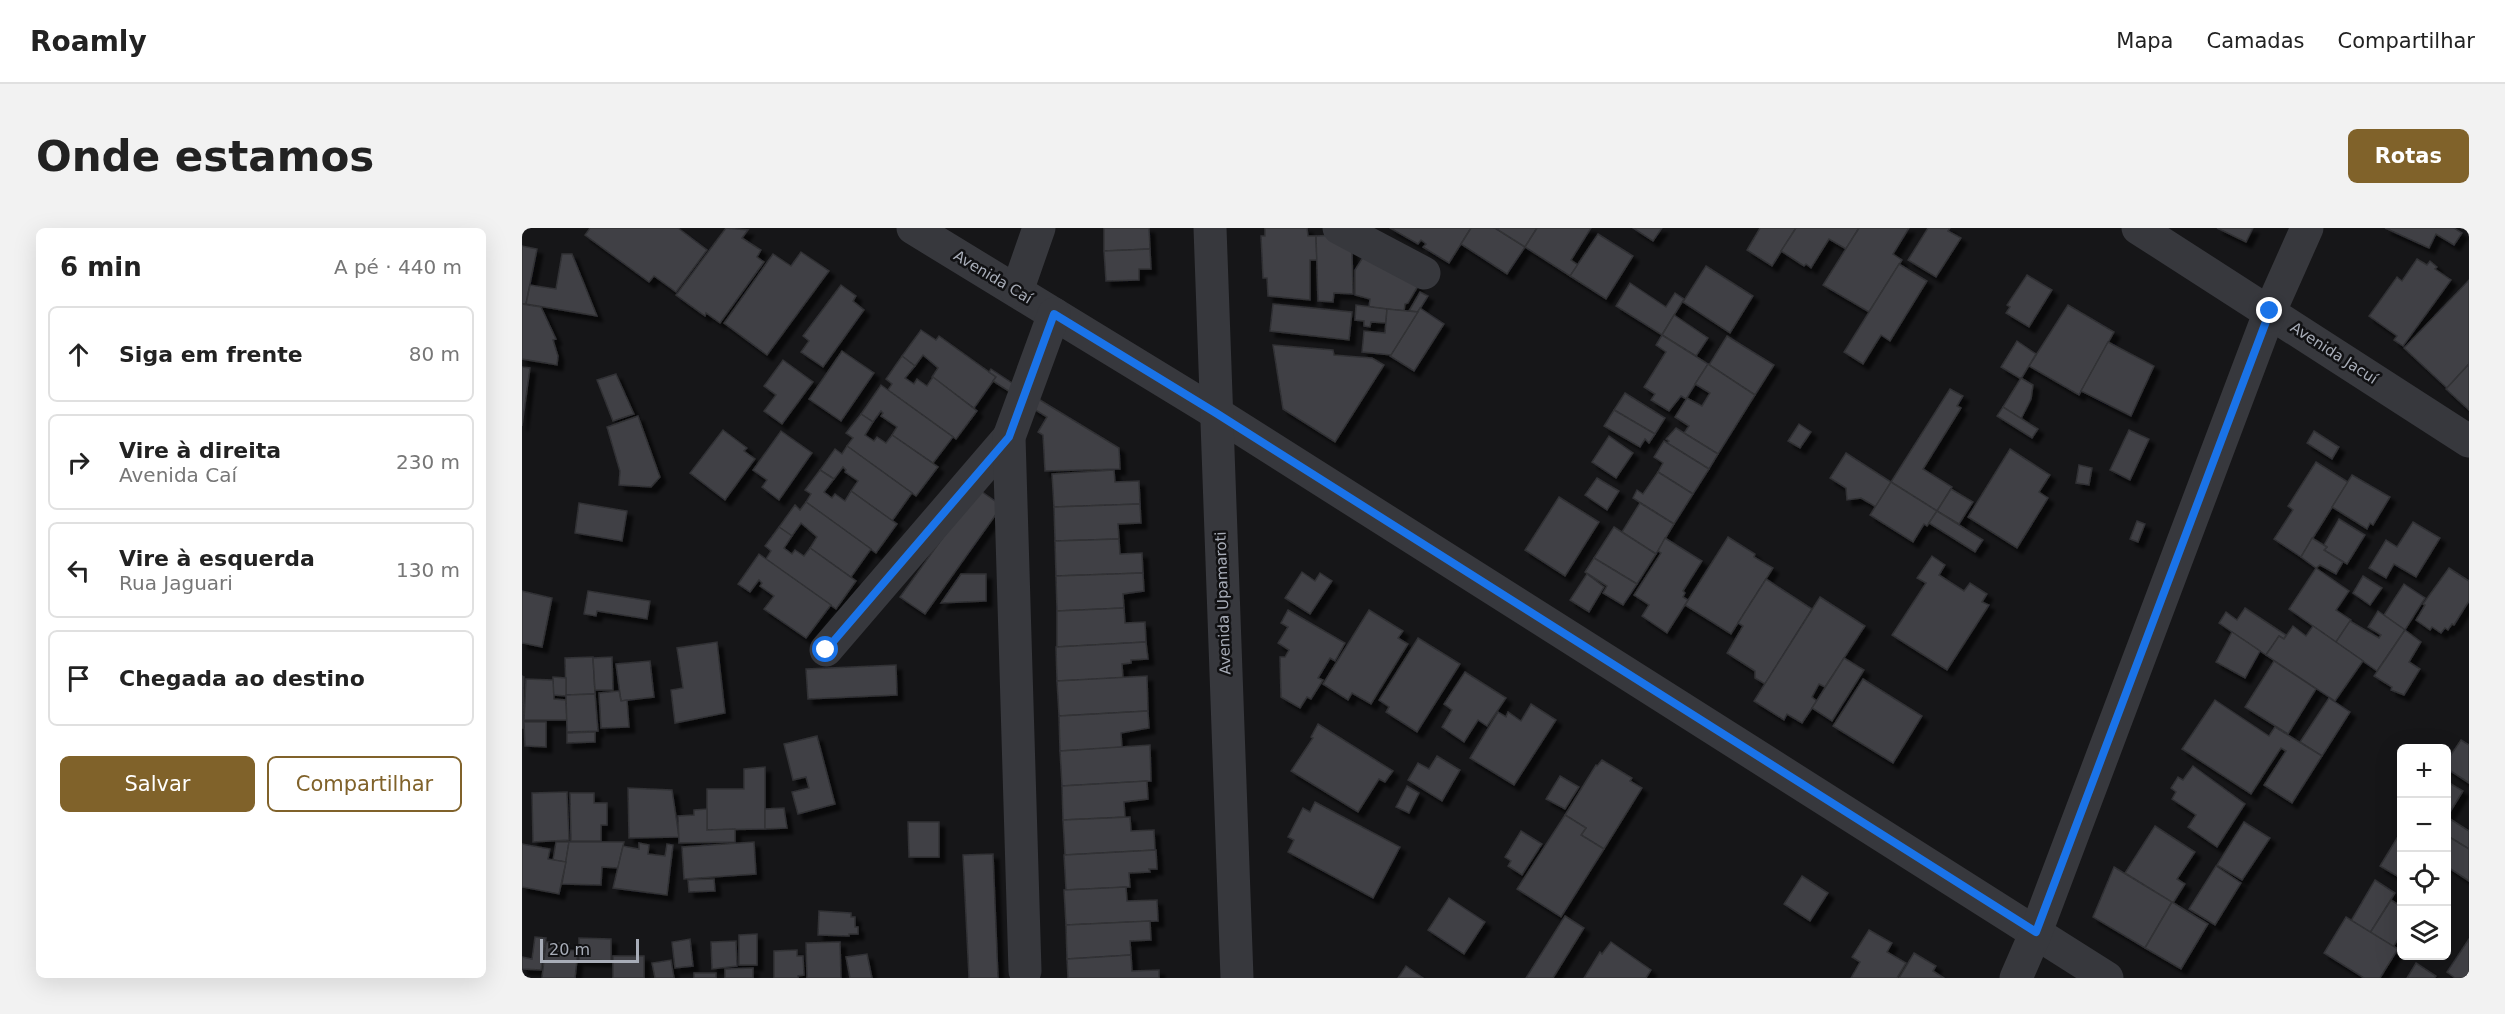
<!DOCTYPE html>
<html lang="pt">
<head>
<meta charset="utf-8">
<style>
  body { margin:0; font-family:"DejaVu Sans",sans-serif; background:#f2f2f2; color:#222 }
  .controls { position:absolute; right:18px; bottom:18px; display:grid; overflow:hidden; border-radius:9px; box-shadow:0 6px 24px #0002 }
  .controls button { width:54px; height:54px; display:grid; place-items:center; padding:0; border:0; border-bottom:2px solid #e0e0e0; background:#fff; color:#222; font:30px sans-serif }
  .scale { position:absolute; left:18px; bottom:15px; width:99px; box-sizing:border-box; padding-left:6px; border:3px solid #a8adb8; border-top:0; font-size:16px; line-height:21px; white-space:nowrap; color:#a8adb8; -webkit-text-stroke:4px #111113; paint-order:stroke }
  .stop { position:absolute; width:18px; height:18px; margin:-14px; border:4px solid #1a73e8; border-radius:50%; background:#fff }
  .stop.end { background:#1a73e8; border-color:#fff; box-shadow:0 2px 6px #0008 }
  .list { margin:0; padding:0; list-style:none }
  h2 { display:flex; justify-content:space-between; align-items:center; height:78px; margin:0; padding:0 24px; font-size:26px }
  h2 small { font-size:20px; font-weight:400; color:#767676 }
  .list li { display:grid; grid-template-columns:39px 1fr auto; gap:18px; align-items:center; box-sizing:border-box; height:96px; margin:0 12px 12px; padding:0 12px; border:2px solid #e0e0e0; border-radius:9px }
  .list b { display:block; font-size:22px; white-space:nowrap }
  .list p { margin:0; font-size:20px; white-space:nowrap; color:#767676 }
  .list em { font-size:20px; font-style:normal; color:#767676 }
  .actions { display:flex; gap:12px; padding:18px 24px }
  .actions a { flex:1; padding:14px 0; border:2px solid #80622a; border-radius:9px; text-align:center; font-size:21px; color:#80622a }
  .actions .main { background:#80622a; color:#fff }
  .icon { flex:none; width:33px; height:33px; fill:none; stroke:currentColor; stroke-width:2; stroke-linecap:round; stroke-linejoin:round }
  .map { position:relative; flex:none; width:1947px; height:750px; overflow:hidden; border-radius:9px }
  header { display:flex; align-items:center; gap:36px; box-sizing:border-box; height:84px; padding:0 30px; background:#fff; border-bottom:2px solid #e0e0e0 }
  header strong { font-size:28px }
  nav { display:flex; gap:33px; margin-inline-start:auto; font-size:21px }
  .intro { display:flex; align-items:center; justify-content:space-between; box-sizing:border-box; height:144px; padding:0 36px }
  h1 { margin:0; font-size:42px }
  .button { padding:15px 27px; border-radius:9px; background:#80622a; color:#fff; font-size:21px; font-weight:700 }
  main { display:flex; gap:36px; padding:0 36px }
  aside { flex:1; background:#fff; border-radius:9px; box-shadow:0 6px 24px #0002 }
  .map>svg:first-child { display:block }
</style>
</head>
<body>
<header>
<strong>Roamly</strong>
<nav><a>Mapa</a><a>Camadas</a><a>Compartilhar</a></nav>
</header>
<div class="intro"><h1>Onde estamos</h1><a class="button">Rotas</a></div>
<main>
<aside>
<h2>6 min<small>A pé · 440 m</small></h2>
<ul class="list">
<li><svg class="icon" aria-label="ahead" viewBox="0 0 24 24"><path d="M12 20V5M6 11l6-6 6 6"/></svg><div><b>Siga em frente</b></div><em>80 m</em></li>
<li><svg class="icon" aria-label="right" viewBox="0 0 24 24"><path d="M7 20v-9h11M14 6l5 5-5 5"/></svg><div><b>Vire à direita</b><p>Avenida Caí</p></div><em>230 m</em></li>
<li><svg class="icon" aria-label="left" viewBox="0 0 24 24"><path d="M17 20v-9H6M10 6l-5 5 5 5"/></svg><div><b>Vire à esquerda</b><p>Rua Jaguari</p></div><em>130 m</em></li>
<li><svg class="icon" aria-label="arrive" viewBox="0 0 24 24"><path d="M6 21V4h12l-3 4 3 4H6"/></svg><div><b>Chegada ao destino</b></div></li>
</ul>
<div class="actions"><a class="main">Salvar</a><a>Compartilhar</a></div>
</aside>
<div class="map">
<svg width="1947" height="750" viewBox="0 0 1947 750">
  <defs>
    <filter id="shadow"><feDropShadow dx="5.5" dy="5.5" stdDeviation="1.5" flood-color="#0009"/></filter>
  </defs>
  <rect width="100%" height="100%" fill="#161618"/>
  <g fill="#404145" stroke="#303034" stroke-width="1.5" filter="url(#shadow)">
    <polygon points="68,0 156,0 185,22 154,64 132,48 127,54 63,7"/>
    <polygon points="204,0 226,2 220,10 239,22 235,29 242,34 198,95 184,85 183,88 154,67"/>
    <polygon points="582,0 627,0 628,21 582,23"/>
    <polygon points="743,0 785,0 786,8 794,8 795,32 788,32 788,72 746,68 745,50 741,50 739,8 743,8"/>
    <polygon points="868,0 949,0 927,35 901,19 904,16 899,12 896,16"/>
    <polygon points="949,0 973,0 1003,19 985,46 939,16"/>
    <polygon points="973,0 1015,0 1003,19"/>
    <polygon points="1015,0 1069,0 1049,32 1056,37 1048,48 1003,19"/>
    <polygon points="1111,0 1140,0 1131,13"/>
    <polygon points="1238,0 1274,0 1250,38 1225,22"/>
    <polygon points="1274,0 1337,0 1324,21 1307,11 1289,40 1284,36 1282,38 1259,23"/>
    <polygon points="1337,0 1387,0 1371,26 1380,32 1347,84 1301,57"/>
    <polygon points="1406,0 1428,0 1426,3 1439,10 1414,49 1386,32"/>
    <polygon points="1695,0 1731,0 1724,14"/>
    <polygon points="1863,0 1932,0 1940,5 1932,17 1914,6 1907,20"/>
    <polygon points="1076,6 1111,28 1084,71 1048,48"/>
    <polygon points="815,7 830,22 831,66 812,65 811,74 796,73 794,8"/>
    <polygon points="0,18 15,21 4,76 0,76"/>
    <polygon points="628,21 629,41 617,41 617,52 584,53 582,23"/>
    <polygon points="279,24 307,43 245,127 202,95 251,26 269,38"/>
    <polygon points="40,26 50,26 75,88 4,76 8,57 34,61"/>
    <polygon points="843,26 896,58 886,75 883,76 882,83 847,79 848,71 833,67 833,42"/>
    <polygon points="1895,31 1905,37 1908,33 1915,39 1913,41 1929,52 1881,118 1872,112 1875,108 1847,88 1875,49 1880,53"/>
    <polygon points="1377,36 1405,53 1368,113 1359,107 1341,136 1322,124"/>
    <polygon points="1184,38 1231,68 1208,105 1161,74"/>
    <polygon points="1505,47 1530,62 1507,99 1484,85 1488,79 1485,77"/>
    <polygon points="1947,52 1947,136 1925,160 1882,120"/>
    <polygon points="1108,55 1144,79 1153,65 1162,71 1140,107 1094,78"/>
    <polygon points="319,57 334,68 331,73 342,82 301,139 279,124 287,113 281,108"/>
    <polygon points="898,64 906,68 896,84 887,83"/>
    <polygon points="0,76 19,79 34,111 31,112 36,128 35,137 0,131"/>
    <polygon points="751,76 830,84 827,112 748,103"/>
    <polygon points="834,77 865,81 864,95 849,94 848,99 842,98 842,93 833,92"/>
    <polygon points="1546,77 1592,104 1557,167 1507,138"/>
    <polygon points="898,80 922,96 892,143 868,128"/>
    <polygon points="865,81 896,84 869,127 840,124 842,103 863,105"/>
    <polygon points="1152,87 1186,110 1174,128 1140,107"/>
    <polygon points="399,102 414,112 417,108 474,149 452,180 410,149 416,140 401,127 393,138 380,128"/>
    <polygon points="1140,107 1186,136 1164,171 1159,168 1147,183 1129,172 1133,166 1122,159 1144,124 1134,117"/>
    <polygon points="1205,108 1252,137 1233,167 1187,137"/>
    <polygon points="1495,113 1514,126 1499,151 1479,139"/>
    <polygon points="1586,114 1632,138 1609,188 1559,163"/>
    <polygon points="751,117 811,122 812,127 850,130 862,137 813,214 761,181"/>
    <polygon points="320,123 352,145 319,193 287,171"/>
    <polygon points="380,128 393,138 383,150 392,156 395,151 405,158 411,149 455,183 434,211 366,162 370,156 364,151"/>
    <polygon points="261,132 291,154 260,196 242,183 254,167 242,158"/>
    <polygon points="1186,136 1233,167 1196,226 1162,205 1167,198 1153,189 1165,170 1180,178 1188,165 1173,156"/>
    <polygon points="1947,136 1947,182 1924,161"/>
    <polygon points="0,139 8,140 0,198"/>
    <polygon points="469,141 493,157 488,164 471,153 474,149 467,144"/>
    <polygon points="94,146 112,186 91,193 75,152"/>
    <polygon points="1499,150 1511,157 1509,171 1499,191 1481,179"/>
    <polygon points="359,157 431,209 411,235 370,207 375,199 359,188 361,185 359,183 351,194 339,186"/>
    <polygon points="1428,161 1441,168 1435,178 1439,180 1401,241 1430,259 1415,283 1369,254"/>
    <polygon points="1103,165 1143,190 1133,206 1092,182"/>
    <polygon points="513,169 597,220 598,241 523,243 521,207 516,204 525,189 510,180"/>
    <polygon points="1481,179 1516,201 1510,210 1475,188"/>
    <polygon points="1092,182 1133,206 1127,215 1123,211 1118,219 1082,198"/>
    <polygon points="339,186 351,194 343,207 352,213 355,209 364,215 370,207 416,239 394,268 325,218 331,210 324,205"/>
    <polygon points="116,188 138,249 129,259 97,257 98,243 85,199"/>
    <polygon points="1277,196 1289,204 1278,220 1266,213"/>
    <polygon points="1154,200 1196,226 1187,241 1145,215 1147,213 1144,211"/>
    <polygon points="201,202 225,220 222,223 233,231 203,272 168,245"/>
    <polygon points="1607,202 1627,211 1608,252 1588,242"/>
    <polygon points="259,203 290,225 257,272 240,259 245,252 231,242"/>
    <polygon points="1792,203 1817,219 1810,231 1785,215"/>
    <polygon points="1087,208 1111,225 1094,250 1070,234"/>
    <polygon points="1142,213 1187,241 1171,266 1136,244 1141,235 1132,229"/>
    <polygon points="325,218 390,265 370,293 329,263 336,253 323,244 324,242 321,239 312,251 298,242 313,221 320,226"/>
    <polygon points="1488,221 1528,247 1517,264 1526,270 1495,320 1446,289"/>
    <polygon points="1324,225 1369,254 1354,279 1339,270 1325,272 1324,260 1308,250"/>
    <polygon points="1794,234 1826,254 1779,329 1752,311 1771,282 1766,278"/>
    <polygon points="1557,237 1570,240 1567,257 1554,255"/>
    <polygon points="298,242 312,251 302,264 310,270 313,266 323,273 329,263 375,296 354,325 284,274 289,266 283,262"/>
    <polygon points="592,242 593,254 617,253 618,276 532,279 530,246"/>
    <polygon points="1136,244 1171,266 1152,296 1111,270 1115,262 1121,266"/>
    <polygon points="1830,247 1868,269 1851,297 1848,295 1845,301 1810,279"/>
    <polygon points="1075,250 1097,263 1085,282 1063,267"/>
    <polygon points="1369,254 1415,283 1405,298 1402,296 1391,314 1348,287"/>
    <polygon points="456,261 480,278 403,386 378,369"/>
    <polygon points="1429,261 1451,274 1437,296 1415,283"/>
    <polygon points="1037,269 1077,294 1043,348 1003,322"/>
    <polygon points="284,274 349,321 329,349 288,320 295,309 279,295 270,308 257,299 273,277 278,282"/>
    <polygon points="57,275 105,283 100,313 53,305"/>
    <polygon points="1118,275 1152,296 1134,326 1100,304"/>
    <polygon points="618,276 619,295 596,296 597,311 533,313 532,279"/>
    <polygon points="1415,283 1461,312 1453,324 1407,295"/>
    <polygon points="1817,291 1843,307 1825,336 1802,322 1805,319 1802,317"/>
    <polygon points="1615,293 1623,296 1616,314 1608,311"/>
    <polygon points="1891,294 1918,310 1894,349 1872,336 1864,350 1847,340 1864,312 1875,319"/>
    <polygon points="257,299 270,308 262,320 270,326 273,322 282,328 288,320 334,353 314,381 244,331 249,323 243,318"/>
    <polygon points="1092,299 1134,326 1115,356 1072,330"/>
    <polygon points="1206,309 1233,326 1232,329 1251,340 1209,406 1163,377"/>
    <polygon points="1143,310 1180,333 1161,363 1163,365 1161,369 1166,372 1145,405 1120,388 1127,377 1112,367 1139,325 1136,323"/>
    <polygon points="1790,310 1805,319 1802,322 1821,334 1814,346 1798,337 1794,340 1779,329"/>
    <polygon points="597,311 598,326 620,325 621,345 534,348 533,313"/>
    <polygon points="237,326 309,377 284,410 242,381 252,368 238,358 240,355 237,352 228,364 216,356"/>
    <polygon points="1410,328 1423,337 1417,347 1442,363 1448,355 1465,366 1460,374 1467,377 1425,442 1370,407 1404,355 1395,350"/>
    <polygon points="1072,330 1115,356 1101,377 1081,365 1085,358 1063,344"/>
    <polygon points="1794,340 1827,363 1814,382 1829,392 1814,414 1767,381"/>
    <polygon points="1927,340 1947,353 1947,373 1932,397 1930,396 1926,402 1923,400 1919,405 1910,399 1908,402 1894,392 1903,377 1901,376"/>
    <polygon points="780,344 793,353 798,345 810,353 788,386 763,370"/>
    <polygon points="621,345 622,363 601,366 602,380 535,383 534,348"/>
    <polygon points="439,346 464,346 464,373 419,375"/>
    <polygon points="1065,346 1082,359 1067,384 1048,372"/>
    <polygon points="1841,348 1860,360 1848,377 1831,365"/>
    <polygon points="1244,351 1290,381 1243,456 1233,450 1233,443 1205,425 1221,398 1216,395"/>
    <polygon points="1882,356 1903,370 1883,402 1862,387"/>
    <polygon points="0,363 30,370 20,419 0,415"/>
    <polygon points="66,363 128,373 125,391 75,383 74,388 62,386"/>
    <polygon points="1298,369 1343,398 1303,459 1297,456 1290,469 1295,473 1280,495 1265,486 1262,492 1232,473"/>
    <polygon points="602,380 603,395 623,394 624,414 535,419 535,383"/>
    <polygon points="1723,380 1764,407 1762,411 1757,408 1744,427 1697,395 1704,384 1715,392"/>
    <polygon points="766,382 823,415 813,433 808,430 796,450 801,452 789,471 785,469 778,480 759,469 758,429 763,429 767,422 756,415 766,399 759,395"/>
    <polygon points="847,382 881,403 876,410 886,416 849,476 830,465 826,472 801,456"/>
    <polygon points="1856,383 1883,402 1855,443 1814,414 1828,393 1857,410 1859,407 1846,399"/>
    <polygon points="1771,398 1784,408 1791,398 1841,433 1813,473 1744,427 1757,408 1762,411"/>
    <polygon points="1883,402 1899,414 1887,434 1898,441 1882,467 1869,462 1870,459 1852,448"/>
    <polygon points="1710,404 1738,423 1723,450 1694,434"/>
    <polygon points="896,410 938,436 895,504 864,484 867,479 857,472"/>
    <polygon points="195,414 203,485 153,495 149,462 161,460 155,420"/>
    <polygon points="624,414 626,431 609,432 609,435 600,436 601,450 535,453 534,419"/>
    <polygon points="71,429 73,466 44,467 43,430"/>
    <polygon points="90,429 91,462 73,462 71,430"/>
    <polygon points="1322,430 1342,442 1310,493 1290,480"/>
    <polygon points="128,433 132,469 99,473 94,436"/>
    <polygon points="1752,433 1794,461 1766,506 1723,479"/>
    <polygon points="374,437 375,467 286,471 284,441"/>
    <polygon points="943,444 984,470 965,498 956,492 942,514 920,499 930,482 922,476"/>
    <polygon points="0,448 2,449 1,500 0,500"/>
    <polygon points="625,448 626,483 537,488 535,453"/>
    <polygon points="31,449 44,450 44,468 31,467"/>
    <polygon points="4,451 31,452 32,471 44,472 45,492 2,492"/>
    <polygon points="1341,451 1400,488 1371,535 1311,498"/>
    <polygon points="97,463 99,473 105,472 107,499 79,500 77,465"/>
    <polygon points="73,466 76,503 45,504 44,467"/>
    <polygon points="1807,470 1828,484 1800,528 1778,514"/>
    <polygon points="1693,472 1747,508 1753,499 1800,528 1770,575 1742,557 1764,523 1759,520 1729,566 1660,521"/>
    <polygon points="1009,476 1034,492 992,557 948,530 976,484 984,489 986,484 999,493"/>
    <polygon points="626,483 627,500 599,505 600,520 538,523 537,488"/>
    <polygon points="2,494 24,494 24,519 3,518"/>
    <polygon points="796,496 871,543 863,554 857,551 836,584 769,543 791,510 789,509"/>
    <polygon points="73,504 73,514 45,515 45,505"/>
    <polygon points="295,508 313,576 276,586 270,564 287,560 284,549 271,552 262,516"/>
    <polygon points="1939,512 1947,517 1947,555 1924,540 1924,534"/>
    <polygon points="628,517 629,553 540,558 538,523"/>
    <polygon points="915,528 938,542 920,573 886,552 896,535 907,541"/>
    <polygon points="1080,532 1110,550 1108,553 1120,560 1082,621 1059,607 1064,600 1043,587 1074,537 1075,538"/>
    <polygon points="1671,538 1723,576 1695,619 1666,599 1674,587 1650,571 1654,564 1649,560 1656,549 1661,552"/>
    <polygon points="243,539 243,601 185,602 185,561 222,561 222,541"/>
    <polygon points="1038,548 1057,559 1043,581 1024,571"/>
    <polygon points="625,553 626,571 602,574 603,589 541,592 540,558"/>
    <polygon points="1924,553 1941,563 1925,589 1947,603 1947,621 1924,607"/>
    <polygon points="885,558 897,565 887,585 874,579"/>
    <polygon points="106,560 150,562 157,609 107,610"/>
    <polygon points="45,564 47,612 11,614 10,565"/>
    <polygon points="48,565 72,565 72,575 85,575 85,597 79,597 79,613 49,613"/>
    <polygon points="793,574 878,619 851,670 766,624 772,612 766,609 781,580 788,584"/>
    <polygon points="262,580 265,600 243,601 243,581"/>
    <polygon points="185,581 185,602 213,601 213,614 157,615 156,588 172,587 172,582"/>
    <polygon points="1043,587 1064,600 1059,607 1082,621 1039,689 995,661"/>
    <polygon points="608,589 609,603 632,602 633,622 543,627 541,592"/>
    <polygon points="386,594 417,594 417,629 387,629"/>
    <polygon points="1722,594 1748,610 1720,652 1695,637"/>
    <polygon points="1633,598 1673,624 1655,651 1663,656 1651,675 1603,645"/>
    <polygon points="1880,602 1880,651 1858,638"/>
    <polygon points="999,603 1020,616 1000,647 986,638 989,633 983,629"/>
    <polygon points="1924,607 1947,621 1947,653 1924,638"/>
    <polygon points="34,614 47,614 44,634 31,632"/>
    <polygon points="47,614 102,614 96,640 80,639 79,657 40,656"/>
    <polygon points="232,614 234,646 162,651 160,619"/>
    <polygon points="117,615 127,617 126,626 143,628 145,616 151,617 145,667 91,660 101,618 117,621"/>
    <polygon points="0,616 28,621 26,631 44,634 37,666 0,659"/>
    <polygon points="634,622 635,641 627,641 628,644 607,645 608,659 544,662 542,627"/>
    <polygon points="471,626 476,750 447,750 441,627"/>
    <polygon points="1694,638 1719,655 1693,697 1667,681"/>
    <polygon points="1592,639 1650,674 1623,720 1571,689"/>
    <polygon points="1280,648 1306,665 1288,693 1262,676"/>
    <polygon points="192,651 193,663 167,664 166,652"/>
    <polygon points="1853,652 1873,665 1848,705 1829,693"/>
    <polygon points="604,659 605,673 635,672 636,693 544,697 542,662"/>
    <polygon points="927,670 963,694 942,726 906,702"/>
    <polygon points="1869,672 1880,679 1880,705 1871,719 1848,705"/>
    <polygon points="1650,674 1686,696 1659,741 1623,720"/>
    <polygon points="297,683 329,685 329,689 333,689 333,699 336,699 336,706 327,706 327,708 296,707"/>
    <polygon points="1043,688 1062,700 1031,750 1004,750"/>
    <polygon points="1824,689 1876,721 1858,750 1842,750 1802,725"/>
    <polygon points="628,693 629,712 608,713 609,727 545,731 544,697"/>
    <polygon points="1347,702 1370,715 1365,724 1384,735 1375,750 1329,750 1338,734 1330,729"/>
    <polygon points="235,706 235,737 217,737 217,707"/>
    <polygon points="13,709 24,710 19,742 0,741 0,729 10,731"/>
    <polygon points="57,710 89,711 89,733 57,732"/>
    <polygon points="168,711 171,738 153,740 150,714"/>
    <polygon points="1947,711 1947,750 1933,750 1925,744"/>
    <polygon points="214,713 215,738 190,741 189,714"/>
    <polygon points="24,714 47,716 46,722 56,723 53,750 20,750"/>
    <polygon points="318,714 319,750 285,750 284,715"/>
    <polygon points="1089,714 1129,742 1124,750 1062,750 1078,724 1080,726"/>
    <polygon points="275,722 275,728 281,728 282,747 276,748 276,750 252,750 252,723"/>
    <polygon points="1392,725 1414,738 1411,743 1422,750 1377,750"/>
    <polygon points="345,726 350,750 328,750 324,729"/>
    <polygon points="609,727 610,743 637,742 637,750 546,750 545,731"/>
    <rect x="91" y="728" width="31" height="22"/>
    <polygon points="149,732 152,750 133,750 130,735"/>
    <polygon points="1894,735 1914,748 1912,750 1885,750"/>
    <polygon points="884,738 901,750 876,750"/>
    <polygon points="231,740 231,750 203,750 203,741"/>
    <rect x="172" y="745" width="22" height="5"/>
  </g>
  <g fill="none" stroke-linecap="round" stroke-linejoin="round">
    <g stroke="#37383d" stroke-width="33">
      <polyline points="391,0 694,185 1585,750"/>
      <polyline points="688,0 715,750"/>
      <polyline points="817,0 902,45"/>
      <polyline points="1616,0 1947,213"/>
      <polyline points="495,63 517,0"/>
      <polyline points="304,422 487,209"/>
      <polyline points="503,743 487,209 532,86"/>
      <polyline points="1494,750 1514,704 1748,83 1785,0"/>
    </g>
  </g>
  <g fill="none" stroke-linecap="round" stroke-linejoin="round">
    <polyline stroke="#1a73e8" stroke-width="8" points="304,422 487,209 532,86 694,185 1514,704 1748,83"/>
  </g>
  <g text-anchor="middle" stroke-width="5" stroke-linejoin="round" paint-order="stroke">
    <g font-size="15" fill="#a8adb8" stroke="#111113">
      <text transform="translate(471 49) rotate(31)" y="5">Avenida Caí</text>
      <text transform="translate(1812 125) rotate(33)" y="5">Avenida Jacuí</text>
      <text transform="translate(701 375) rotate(-92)" y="5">Avenida Upamaroti</text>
    </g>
  </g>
</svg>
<div class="controls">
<button>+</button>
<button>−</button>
<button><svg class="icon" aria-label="locate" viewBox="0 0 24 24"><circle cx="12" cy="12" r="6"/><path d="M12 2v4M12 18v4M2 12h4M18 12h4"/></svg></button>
<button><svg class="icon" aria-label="layers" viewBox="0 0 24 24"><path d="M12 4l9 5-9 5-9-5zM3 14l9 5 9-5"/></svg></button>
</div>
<div class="scale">20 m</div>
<div class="stop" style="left:304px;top:422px"></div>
<div class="stop end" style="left:1748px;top:83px"></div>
</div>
</main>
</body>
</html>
